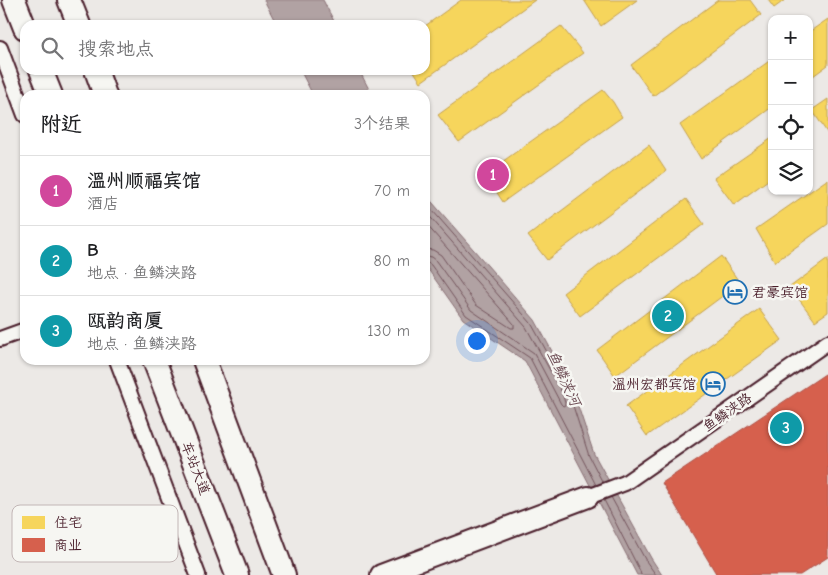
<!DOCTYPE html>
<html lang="zh">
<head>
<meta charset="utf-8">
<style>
  body { margin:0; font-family:"Comic Neue","LXGW WenKai TC",sans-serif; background:#f6f6f6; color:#202124 }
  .controls { position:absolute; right:15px; top:15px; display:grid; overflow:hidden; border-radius:10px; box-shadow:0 1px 4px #0004 }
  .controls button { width:45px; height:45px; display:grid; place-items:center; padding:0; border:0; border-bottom:1px solid #e0e0e0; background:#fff; color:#202124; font:25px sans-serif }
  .you { position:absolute; left:476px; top:340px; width:18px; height:18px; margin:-12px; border:4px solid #fff; border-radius:50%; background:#1a73e8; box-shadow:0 0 0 8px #1a73e833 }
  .badge { display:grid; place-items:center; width:32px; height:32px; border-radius:50%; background:#1f6fb2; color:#fff; font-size:16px; font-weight:700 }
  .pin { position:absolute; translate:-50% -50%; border:2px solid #fff; box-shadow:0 1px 5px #0006 }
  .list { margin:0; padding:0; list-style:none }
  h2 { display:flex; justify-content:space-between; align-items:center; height:65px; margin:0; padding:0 20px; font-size:21px }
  h2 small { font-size:16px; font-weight:400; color:#757577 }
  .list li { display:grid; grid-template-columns:32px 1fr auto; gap:15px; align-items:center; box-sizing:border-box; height:70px; padding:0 20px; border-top:1px solid #e0e0e0 }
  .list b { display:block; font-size:19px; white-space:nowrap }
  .list p { margin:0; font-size:16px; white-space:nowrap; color:#757577 }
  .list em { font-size:16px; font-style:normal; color:#757577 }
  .icon { flex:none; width:28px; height:28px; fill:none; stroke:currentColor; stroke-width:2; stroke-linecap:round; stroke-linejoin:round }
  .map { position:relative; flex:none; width:828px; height:575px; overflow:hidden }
  .search { position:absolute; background:#fff; box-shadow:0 1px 4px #0004; left:20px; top:20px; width:410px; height:55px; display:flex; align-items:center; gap:12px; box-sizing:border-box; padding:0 18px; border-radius:15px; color:#757577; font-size:19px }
  .panel { position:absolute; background:#fff; box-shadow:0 1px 4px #0004; left:20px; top:90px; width:410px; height:275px; border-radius:15px }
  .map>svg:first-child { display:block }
</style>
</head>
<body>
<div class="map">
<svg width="828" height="575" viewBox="0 0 828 575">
  <rect width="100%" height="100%" fill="#ece9e6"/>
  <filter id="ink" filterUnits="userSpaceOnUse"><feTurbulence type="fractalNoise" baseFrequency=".02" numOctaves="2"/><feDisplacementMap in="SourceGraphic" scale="10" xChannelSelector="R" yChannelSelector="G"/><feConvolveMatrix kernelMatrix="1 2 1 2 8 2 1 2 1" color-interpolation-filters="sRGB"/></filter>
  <g filter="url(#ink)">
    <g fill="#b1a2a3" stroke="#886e73">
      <polygon points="264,0 323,0 336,25 277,25"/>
      <polygon points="300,70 359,70 372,95 313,95"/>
      <polygon points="425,194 535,320 572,388 594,454 651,558 662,575 637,575 525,361 463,319 425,265"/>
    </g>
    <g fill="#f6d55c" stroke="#c29e4d">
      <polygon points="461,0 535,0 421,82 413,70 425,70 425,26"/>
      <polygon points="584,0 637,0 601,26"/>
      <polygon points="718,0 750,0 761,15 653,96 631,65"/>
      <polygon points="768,0 785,0 774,8"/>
      <polygon points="828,19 828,65 809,79 809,32"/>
      <polygon points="561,26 583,53 459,142 438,115"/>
      <polygon points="772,59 772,107 701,159 680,125"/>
      <polygon points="603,90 613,102 622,117 503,202 485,174"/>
      <polygon points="828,99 828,134 812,110"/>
      <polygon points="772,138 772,177 734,205 714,178"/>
      <polygon points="649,145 666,171 547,260 528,236"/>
      <polygon points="828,179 828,224 775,262 756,229"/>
      <polygon points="686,199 704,224 580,316 563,293"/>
      <polygon points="721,256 740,283 615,376 597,350"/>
      <polygon points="828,259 828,312 815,321 790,287"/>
      <polygon points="759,309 782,340 647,436 626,406"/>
    </g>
    <polygon fill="#d6604d" stroke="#ac4c43" points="828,372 828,557 800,575 717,575 662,483"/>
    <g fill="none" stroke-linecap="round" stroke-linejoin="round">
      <g stroke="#73535b" stroke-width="1">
        <polyline points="425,202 531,323 568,390 589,456 603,483"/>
        <polyline points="425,211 526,327 562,392 565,403 565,405 563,406 561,404 534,353 471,310 436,261 431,257 425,256"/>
        <polyline points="425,223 514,324 514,328 511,328 476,305 441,255 433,250 425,249"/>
        <polyline points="425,263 428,263 431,265 466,315 530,358 596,485"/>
        <polyline points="611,497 646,561 656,575"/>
        <polyline points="604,500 640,571 641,575"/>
      </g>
      <g stroke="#4a1f2b" stroke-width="18">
        <g id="street">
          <polyline points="0,48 25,115"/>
          <polyline points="0,339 25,330"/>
          <polyline points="117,360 198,575"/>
          <polyline points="588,497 625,483 828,342"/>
        </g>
      </g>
      <g stroke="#4a1f2b" stroke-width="24">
        <polyline id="secondary" points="381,575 588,497"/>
      </g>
      <g stroke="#4a1f2b" stroke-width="26">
        <g id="primary">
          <polyline points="14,0 25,28"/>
          <polyline points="69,0 79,25"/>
          <polyline points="41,70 51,95"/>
          <polyline points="96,70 105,95"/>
          <polyline points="154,360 237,575"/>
          <polyline points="204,360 284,575"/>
        </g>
      </g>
      <use href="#street" stroke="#f6f6f2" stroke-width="14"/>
      <use href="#secondary" stroke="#f6f6f2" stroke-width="20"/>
      <use href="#primary" stroke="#f6f6f2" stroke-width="22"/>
    </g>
  </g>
  <defs>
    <g id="hotel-ring" transform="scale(1.25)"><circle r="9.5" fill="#f6f6f2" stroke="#1f6fb2" stroke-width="1.5"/><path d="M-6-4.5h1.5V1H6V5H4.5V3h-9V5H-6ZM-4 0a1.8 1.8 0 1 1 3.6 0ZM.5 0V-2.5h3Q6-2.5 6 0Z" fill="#1f6fb2"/></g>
  </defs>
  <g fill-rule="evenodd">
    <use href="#hotel-ring" x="735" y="292"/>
    <use href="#hotel-ring" x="713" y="384"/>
  </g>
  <g text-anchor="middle" stroke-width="5" stroke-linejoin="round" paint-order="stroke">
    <g font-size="14" fill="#4a1f2b" stroke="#f6f6f2" text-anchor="start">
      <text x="752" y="297">君豪宾馆</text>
      <text x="696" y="389" text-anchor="end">温州宏都宾馆</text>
    </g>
    <g font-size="14" fill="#4a1f2b" stroke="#f6f6f2">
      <text transform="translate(727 412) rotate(-35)" y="5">鱼鳞浃路</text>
      <text transform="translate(196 468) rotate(69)" y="5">车站大道</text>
    </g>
    <g font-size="15" font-style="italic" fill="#6e4d55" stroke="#f6f6f2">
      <text transform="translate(564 378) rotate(65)" y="5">鱼鳞浃河</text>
    </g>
  </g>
  <rect x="12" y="505" width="166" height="57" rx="8" fill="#f6f6f2" stroke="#c2b6b6" stroke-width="1"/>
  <rect x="22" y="516" width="23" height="13" fill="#f6d55c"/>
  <rect x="22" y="538" width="23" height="14" fill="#d6604d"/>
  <g font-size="14" fill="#4a1f2b">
    <text x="54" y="527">住宅</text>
    <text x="54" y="550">商业</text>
  </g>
</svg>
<div class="controls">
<button>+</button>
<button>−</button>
<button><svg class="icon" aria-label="locate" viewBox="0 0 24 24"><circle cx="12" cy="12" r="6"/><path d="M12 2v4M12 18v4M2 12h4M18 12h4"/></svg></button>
<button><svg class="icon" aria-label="layers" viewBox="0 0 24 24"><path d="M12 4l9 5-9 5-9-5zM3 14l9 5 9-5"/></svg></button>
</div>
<div class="you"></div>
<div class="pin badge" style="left:493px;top:175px;background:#d1479c">1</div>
<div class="pin badge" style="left:668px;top:316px;background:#0f9aa8">2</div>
<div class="pin badge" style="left:786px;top:428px;background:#0f9aa8">3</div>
<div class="search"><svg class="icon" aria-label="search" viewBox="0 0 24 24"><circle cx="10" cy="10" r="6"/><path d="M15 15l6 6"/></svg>搜索地点</div>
<section class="panel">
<h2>附近<small>3个结果</small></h2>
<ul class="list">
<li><span class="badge" style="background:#d1479c">1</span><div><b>温州顺福宾馆</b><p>酒店</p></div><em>70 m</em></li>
<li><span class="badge" style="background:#0f9aa8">2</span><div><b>B</b><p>地点 · 鱼鳞浃路</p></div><em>80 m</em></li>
<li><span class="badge" style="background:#0f9aa8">3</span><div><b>瓯韵商厦</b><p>地点 · 鱼鳞浃路</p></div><em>130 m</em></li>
</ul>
</section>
</div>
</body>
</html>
